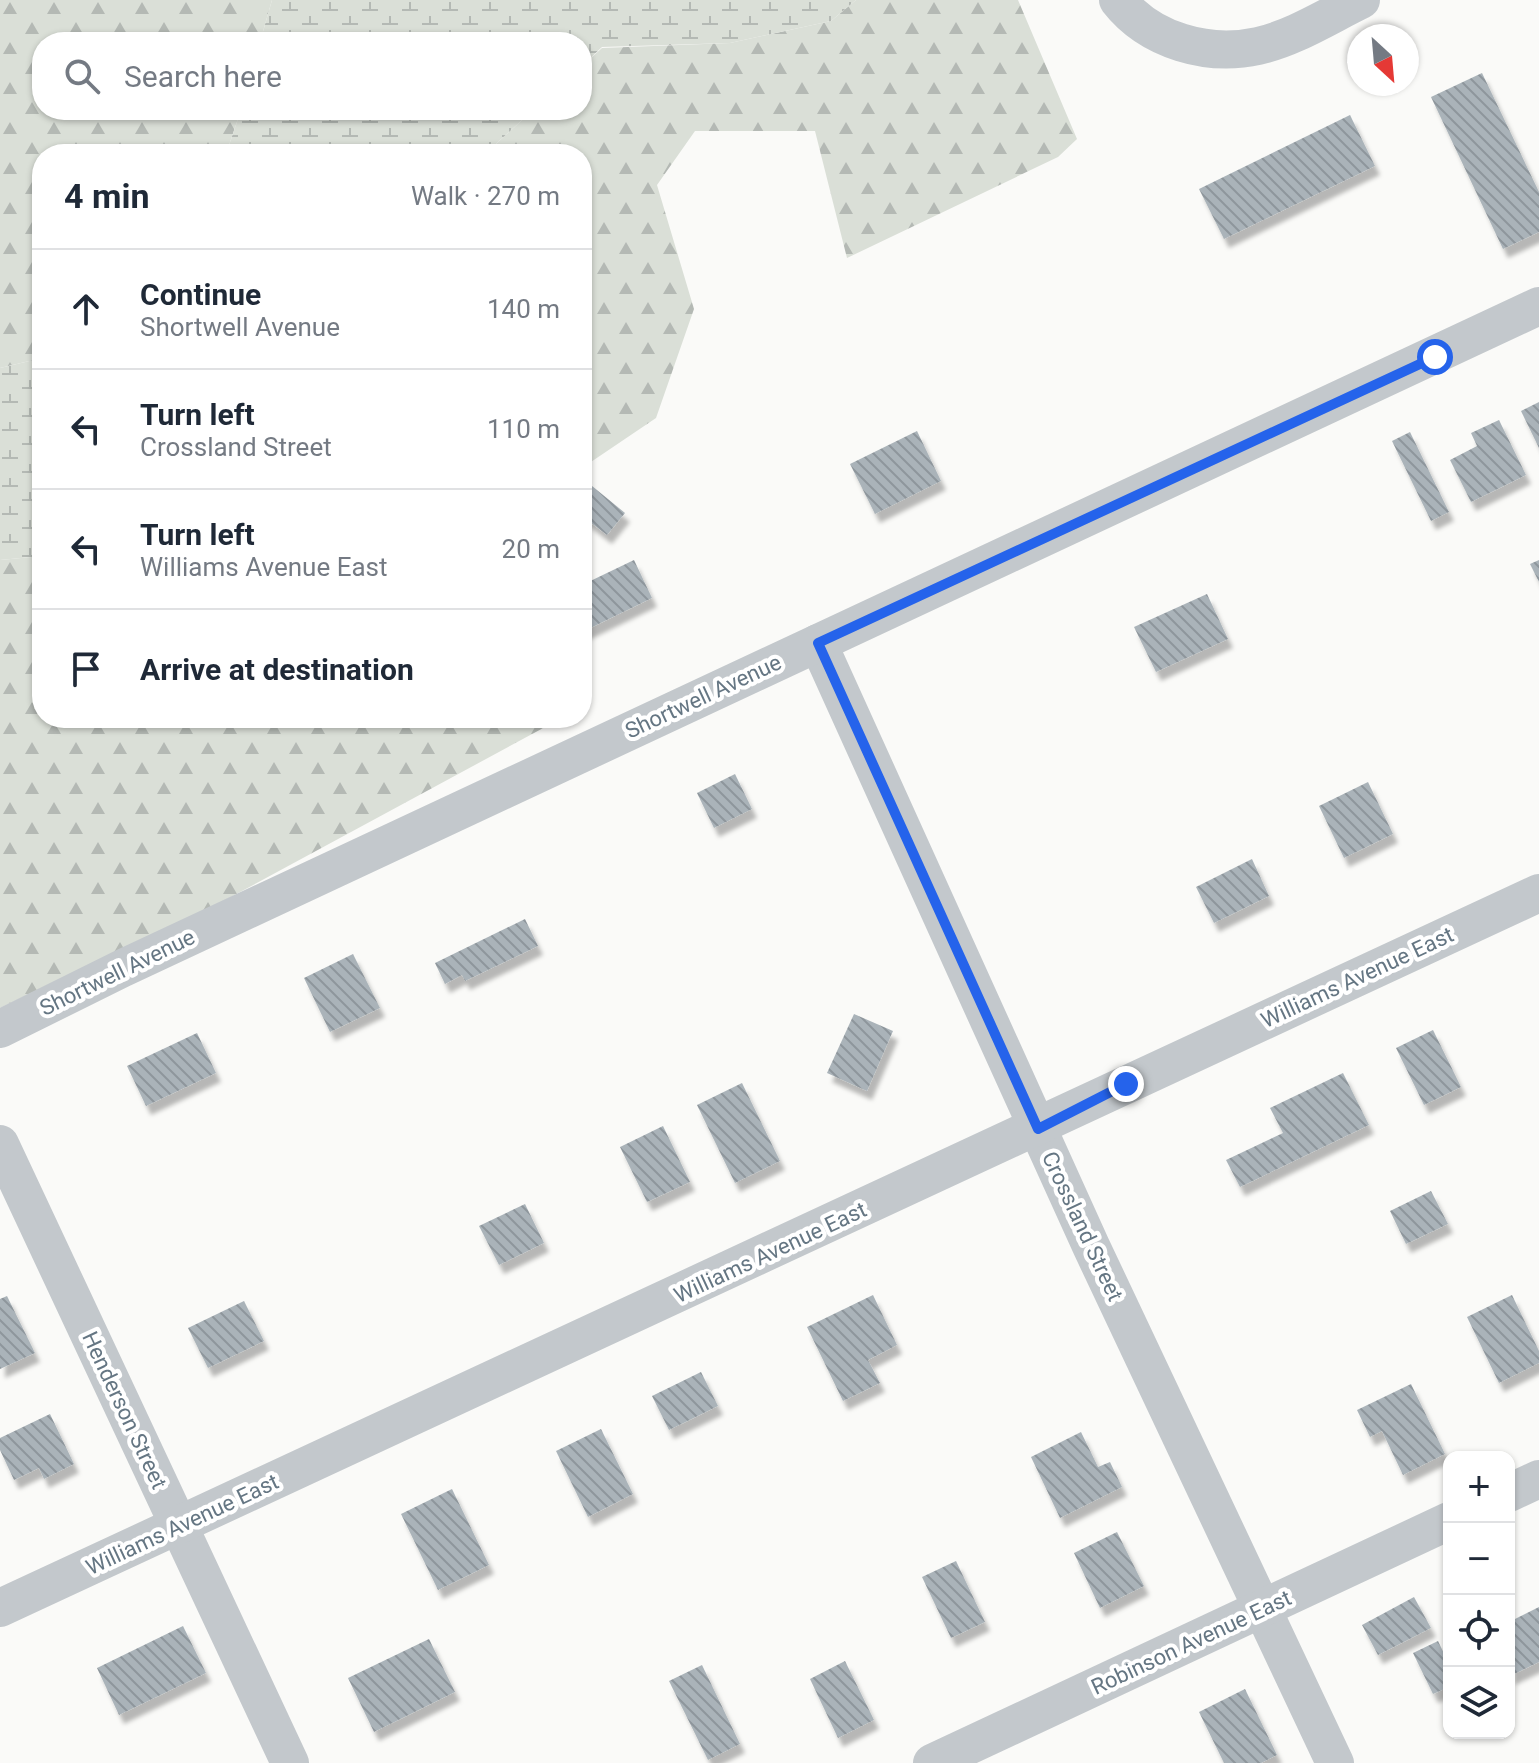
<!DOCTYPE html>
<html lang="en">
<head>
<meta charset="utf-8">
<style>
  body { margin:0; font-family:Roboto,sans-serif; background:#f2f2f3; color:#1f2937 }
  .controls { position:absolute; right:24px; bottom:24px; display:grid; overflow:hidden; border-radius:16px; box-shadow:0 2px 6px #0004 }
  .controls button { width:72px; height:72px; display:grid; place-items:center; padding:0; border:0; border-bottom:2px solid #e0e1e3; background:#fff; color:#1f2937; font:40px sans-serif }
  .compass { position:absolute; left:1347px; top:24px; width:72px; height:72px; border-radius:50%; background:#fff; box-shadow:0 2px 6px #0004; rotate:154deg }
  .stop { position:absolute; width:24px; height:24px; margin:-18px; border:6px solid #2563eb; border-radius:50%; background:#fff }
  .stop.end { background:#2563eb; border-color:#fff; box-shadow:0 2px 8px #0008 }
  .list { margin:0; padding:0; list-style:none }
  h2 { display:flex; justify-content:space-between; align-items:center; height:104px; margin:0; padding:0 32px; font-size:34px }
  h2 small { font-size:26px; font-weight:400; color:#747a83 }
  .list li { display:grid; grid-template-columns:52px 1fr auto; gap:24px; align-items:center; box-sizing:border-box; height:120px; padding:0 32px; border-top:2px solid #e0e1e3 }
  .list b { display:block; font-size:30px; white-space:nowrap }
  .list p { margin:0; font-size:26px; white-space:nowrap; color:#747a83 }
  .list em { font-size:26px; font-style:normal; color:#747a83 }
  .icon { flex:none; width:44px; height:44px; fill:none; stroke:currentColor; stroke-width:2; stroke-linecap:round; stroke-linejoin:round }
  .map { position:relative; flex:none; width:1539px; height:1763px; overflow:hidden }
  .search { position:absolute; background:#fff; box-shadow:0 2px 6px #0004; left:32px; top:32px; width:560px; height:88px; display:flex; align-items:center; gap:20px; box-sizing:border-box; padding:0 28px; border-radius:32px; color:#747a83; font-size:30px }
  .panel { position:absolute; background:#fff; box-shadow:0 2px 6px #0004; left:32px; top:144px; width:560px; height:584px; border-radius:32px }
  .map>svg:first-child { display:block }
</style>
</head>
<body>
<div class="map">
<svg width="1539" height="1763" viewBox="0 0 1539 1763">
  <defs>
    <pattern id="forest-firs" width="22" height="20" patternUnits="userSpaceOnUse" patternTransform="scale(2)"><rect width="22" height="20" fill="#dadfd7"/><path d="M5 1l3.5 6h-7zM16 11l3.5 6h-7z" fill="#b4b9b4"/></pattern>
    <pattern id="wetland-marsh" width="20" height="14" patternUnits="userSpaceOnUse" patternTransform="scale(2)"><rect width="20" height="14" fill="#dadfd7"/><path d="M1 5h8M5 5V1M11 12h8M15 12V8" fill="none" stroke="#b4b9b4"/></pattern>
    <pattern id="building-back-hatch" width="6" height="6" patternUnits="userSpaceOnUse" patternTransform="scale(2)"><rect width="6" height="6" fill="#aab3b9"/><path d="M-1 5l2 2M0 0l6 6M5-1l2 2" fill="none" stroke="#8e969c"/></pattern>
    <filter id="shadow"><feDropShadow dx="5" dy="9" stdDeviation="2" flood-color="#0004"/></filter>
  </defs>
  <rect width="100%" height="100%" fill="#fafaf8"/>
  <g fill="url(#forest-firs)">
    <polygon points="0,0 272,0 260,42 42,42 42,110 241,110 226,154 42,154 42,358 0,368"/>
    <polygon points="856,0 1018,0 1077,139 1058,157 847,258 815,131 695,131 657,185 694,309 656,418 582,468 582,154 485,154 533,110 582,110 582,66 602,48 730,43 831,21"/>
    <polygon points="42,556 42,718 544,718 547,726 229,898 0,1008 0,560"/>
  </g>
  <g fill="url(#wetland-marsh)">
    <polygon points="272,0 856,0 831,21 730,43 602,47 582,66 582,42 260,42"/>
    <polygon points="241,110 533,110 485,154 226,154"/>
    <polygon points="42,358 42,556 0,560 0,368"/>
  </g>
  <g fill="url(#building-back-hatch)" filter="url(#shadow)">
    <polygon points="1482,73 1539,192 1539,232 1503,249 1431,97"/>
    <polygon points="1350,115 1375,166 1224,239 1199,189"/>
    <polygon points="1539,402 1539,448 1521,411"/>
    <polygon points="1499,420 1526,475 1471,502 1450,460 1477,446 1471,433"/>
    <polygon points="917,431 941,481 875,514 850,464"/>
    <polygon points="1410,432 1449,512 1431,521 1392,441"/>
    <polygon points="592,486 625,513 607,535 582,516 582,498"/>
    <polygon points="634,560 652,598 582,632 582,585"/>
    <polygon points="1539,560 1539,582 1530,564"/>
    <polygon points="1207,594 1228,639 1156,672 1134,627"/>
    <polygon points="735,774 752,809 714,828 697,793"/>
    <polygon points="1368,782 1393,834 1344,858 1319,806"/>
    <polygon points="1252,859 1269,896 1214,923 1196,887"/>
    <polygon points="525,919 538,946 465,981 462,975 445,984 435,963"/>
    <polygon points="353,954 380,1008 330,1032 304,978"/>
    <polygon points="854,1014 893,1031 867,1091 827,1073"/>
    <polygon points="1433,1030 1461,1087 1424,1105 1396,1048"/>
    <polygon points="197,1033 216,1073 146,1106 127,1066"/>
    <polygon points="1343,1073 1369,1125 1240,1187 1226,1160 1283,1133 1270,1108"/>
    <polygon points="742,1083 780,1161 735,1183 697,1105"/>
    <polygon points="663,1126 690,1182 647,1202 620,1147"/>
    <polygon points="1431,1191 1448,1224 1406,1244 1390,1211"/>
    <polygon points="525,1204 544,1243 499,1265 479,1226"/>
    <polygon points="873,1295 897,1345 868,1360 880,1383 843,1401 807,1327"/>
    <polygon points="1512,1295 1539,1351 1539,1363 1499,1383 1467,1317"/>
    <polygon points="7,1296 35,1353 0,1369 0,1299"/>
    <polygon points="244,1301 264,1341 208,1368 188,1328"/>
    <polygon points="701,1372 718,1406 669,1430 652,1396"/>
    <polygon points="1411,1384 1445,1454 1403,1475 1382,1431 1370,1437 1357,1410"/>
    <polygon points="50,1414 74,1464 44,1479 39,1468 14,1480 0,1450 0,1438"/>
    <polygon points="601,1429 633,1494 588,1517 556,1451"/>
    <polygon points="1081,1432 1098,1467 1110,1462 1122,1487 1060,1518 1031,1457"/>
    <polygon points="452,1489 489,1565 438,1590 401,1514"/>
    <polygon points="1117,1532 1144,1586 1100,1608 1074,1553"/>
    <polygon points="956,1561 985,1622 951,1638 922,1577"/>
    <polygon points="1414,1597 1431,1628 1378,1655 1362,1625"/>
    <polygon points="1539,1607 1539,1662 1510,1676 1509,1622"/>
    <polygon points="183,1626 206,1673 119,1715 97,1668"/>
    <polygon points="429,1639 455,1692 374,1732 348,1678"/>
    <polygon points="1438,1641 1449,1664 1449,1687 1433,1694 1413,1653"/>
    <polygon points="845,1661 874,1720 838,1738 810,1679"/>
    <polygon points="702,1665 740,1744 708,1760 669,1681"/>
    <polygon points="1245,1689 1277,1755 1261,1763 1224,1763 1199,1712"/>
  </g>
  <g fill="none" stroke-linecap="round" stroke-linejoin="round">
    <g stroke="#c3c8cc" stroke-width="38">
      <path d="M1118,0C1150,41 1208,57 1258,46C1294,38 1328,16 1361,0"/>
      <polyline points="818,643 1091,1246 1335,1763"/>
      <polyline points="0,1029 123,968 1539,306"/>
      <polyline points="0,1144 290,1763"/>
      <polyline points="1509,1493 1539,1479"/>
      <polyline points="0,1608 1539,893"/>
      <polyline points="932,1763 1449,1521"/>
    </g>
  </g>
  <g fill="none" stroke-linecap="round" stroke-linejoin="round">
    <polyline stroke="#2563eb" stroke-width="10" points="1126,1084 1038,1129 818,643 1435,357"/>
  </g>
  <g text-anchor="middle" stroke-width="8" stroke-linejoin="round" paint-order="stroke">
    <g font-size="22" fill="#657683" stroke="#fff">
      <text transform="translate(703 696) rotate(-25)" y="8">Shortwell Avenue</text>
      <text transform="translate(117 972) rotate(-26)" y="8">Shortwell Avenue</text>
      <text transform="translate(1357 977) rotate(-25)" y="8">Williams Avenue East</text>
      <text transform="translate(1083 1226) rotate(65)" y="8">Crossland Street</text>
      <text transform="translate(770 1252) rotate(-25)" y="8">Williams Avenue East</text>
      <text transform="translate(125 1410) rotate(65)" y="8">Henderson Street</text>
      <text transform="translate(182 1524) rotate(-25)" y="8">Williams Avenue East</text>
      <text transform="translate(1191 1642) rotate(-25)" y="8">Robinson Avenue East</text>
    </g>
  </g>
</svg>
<div class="controls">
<button>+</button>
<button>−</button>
<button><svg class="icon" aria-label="locate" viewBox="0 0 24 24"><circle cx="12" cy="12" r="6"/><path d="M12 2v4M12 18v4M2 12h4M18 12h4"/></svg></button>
<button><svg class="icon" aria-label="layers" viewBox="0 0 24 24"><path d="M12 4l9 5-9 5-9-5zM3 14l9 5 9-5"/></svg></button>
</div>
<svg class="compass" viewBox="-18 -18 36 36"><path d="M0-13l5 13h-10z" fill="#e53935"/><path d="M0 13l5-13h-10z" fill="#747a83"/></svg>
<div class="stop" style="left:1435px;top:357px"></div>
<div class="stop end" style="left:1126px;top:1084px"></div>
<div class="search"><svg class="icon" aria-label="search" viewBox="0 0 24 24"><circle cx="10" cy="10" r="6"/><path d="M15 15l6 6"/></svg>Search here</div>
<section class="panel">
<h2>4 min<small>Walk · 270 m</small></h2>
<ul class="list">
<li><svg class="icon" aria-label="ahead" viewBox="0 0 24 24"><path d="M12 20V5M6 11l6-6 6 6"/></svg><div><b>Continue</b><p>Shortwell Avenue</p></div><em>140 m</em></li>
<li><svg class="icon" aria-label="left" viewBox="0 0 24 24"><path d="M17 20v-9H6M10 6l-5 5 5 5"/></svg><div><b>Turn left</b><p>Crossland Street</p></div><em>110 m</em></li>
<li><svg class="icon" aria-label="left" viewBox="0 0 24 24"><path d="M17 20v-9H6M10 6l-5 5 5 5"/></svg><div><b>Turn left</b><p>Williams Avenue East</p></div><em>20 m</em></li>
<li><svg class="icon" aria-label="arrive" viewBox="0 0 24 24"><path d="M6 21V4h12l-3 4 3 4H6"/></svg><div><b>Arrive at destination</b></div></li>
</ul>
</section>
</div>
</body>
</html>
